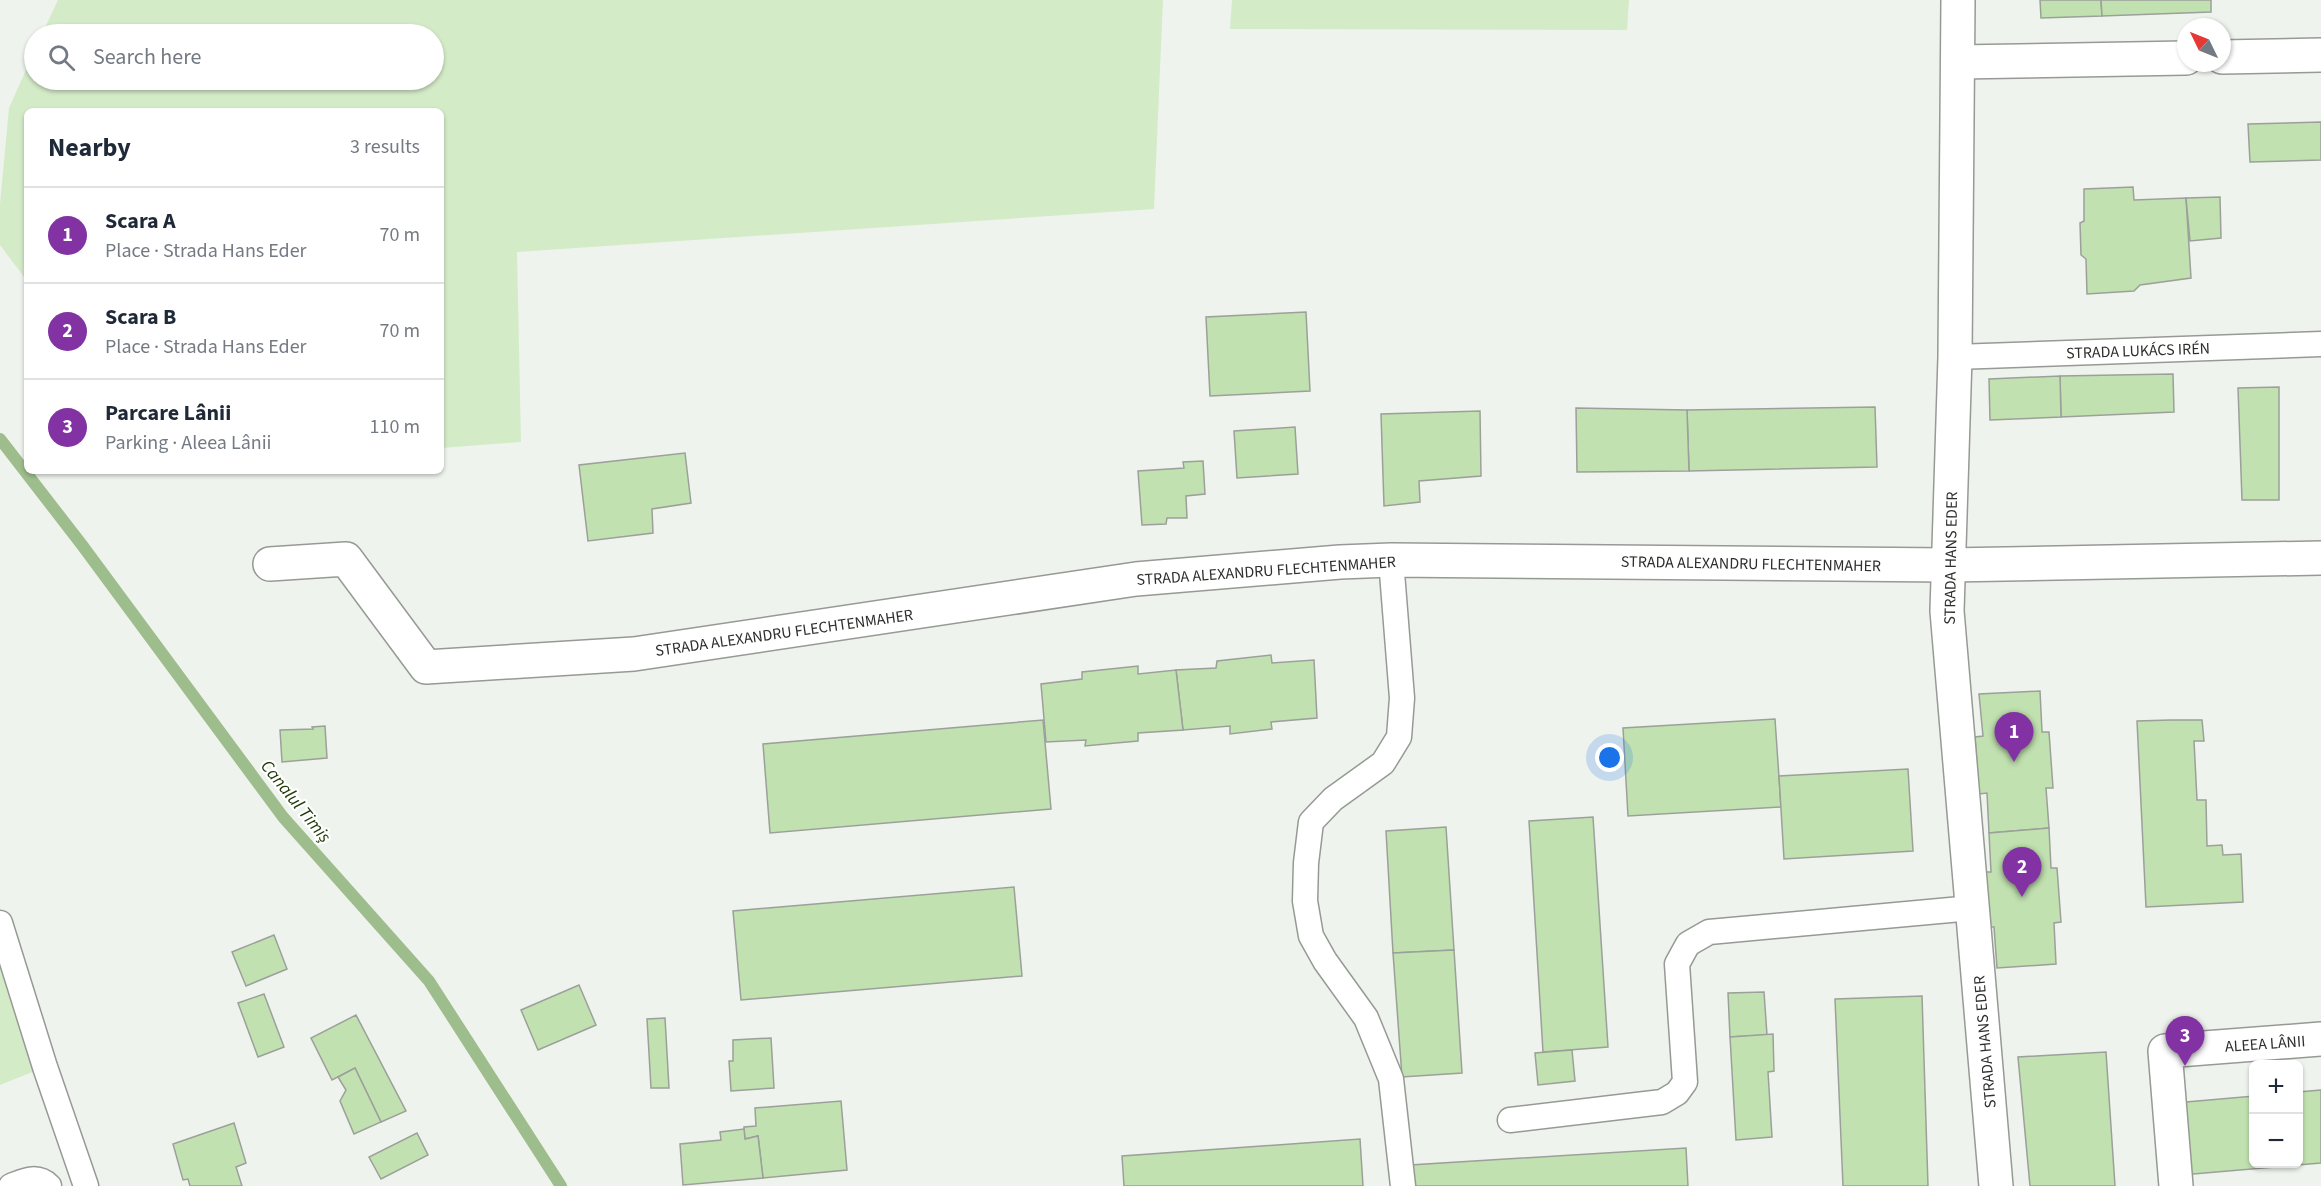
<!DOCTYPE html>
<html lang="en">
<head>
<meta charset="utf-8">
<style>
  body { margin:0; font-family:"Source Sans 3",sans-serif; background:#f2f2f3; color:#1f2937 }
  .controls { position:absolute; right:18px; bottom:18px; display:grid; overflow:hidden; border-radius:9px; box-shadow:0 2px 4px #0004 }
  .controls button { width:54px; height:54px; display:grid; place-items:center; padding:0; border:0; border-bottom:2px solid #e0e1e3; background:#fff; color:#1f2937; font:30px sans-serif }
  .compass { position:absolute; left:2177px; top:18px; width:54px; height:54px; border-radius:50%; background:#fff; box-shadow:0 2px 4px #0004; rotate:313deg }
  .you { position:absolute; left:1610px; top:758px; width:21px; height:21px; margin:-15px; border:4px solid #fff; border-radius:50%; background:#1a73e8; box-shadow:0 0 0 9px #1a73e833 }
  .badge { display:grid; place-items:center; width:39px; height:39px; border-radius:50%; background:#8232a2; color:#fff; font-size:20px; font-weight:700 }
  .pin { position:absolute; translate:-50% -50px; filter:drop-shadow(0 2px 3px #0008) }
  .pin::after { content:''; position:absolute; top:32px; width:21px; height:18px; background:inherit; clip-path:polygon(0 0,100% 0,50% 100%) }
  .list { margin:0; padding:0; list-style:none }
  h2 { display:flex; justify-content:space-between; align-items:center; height:78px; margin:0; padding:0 24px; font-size:26px }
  h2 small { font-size:20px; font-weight:400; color:#747a83 }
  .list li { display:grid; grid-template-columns:39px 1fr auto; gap:18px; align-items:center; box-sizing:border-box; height:96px; padding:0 24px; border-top:2px solid #e0e1e3 }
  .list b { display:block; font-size:22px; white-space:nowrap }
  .list p { margin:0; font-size:20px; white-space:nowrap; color:#747a83 }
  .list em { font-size:20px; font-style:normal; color:#747a83 }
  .icon { flex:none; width:33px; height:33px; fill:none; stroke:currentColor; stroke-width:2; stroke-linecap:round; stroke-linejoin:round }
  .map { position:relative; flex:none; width:2321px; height:1186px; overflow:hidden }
  .search { position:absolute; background:#fff; box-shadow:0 2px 4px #0004; left:24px; top:24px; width:420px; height:66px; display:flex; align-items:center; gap:15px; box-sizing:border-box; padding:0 21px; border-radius:33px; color:#747a83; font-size:22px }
  .panel { position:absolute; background:#fff; box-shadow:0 2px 4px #0004; left:24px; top:108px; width:420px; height:366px; border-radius:9px }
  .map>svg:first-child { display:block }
</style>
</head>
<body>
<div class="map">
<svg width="2321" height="1186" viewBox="0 0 2321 1186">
  <rect width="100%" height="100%" fill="#eff3ed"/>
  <g fill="#d4ebc8">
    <polygon points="58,0 1163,0 1154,209 517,252 521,442 441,448 441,111 27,111 27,281 0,245 0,204 9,108 34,52 34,80 434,80 434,34 42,34"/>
    <polygon points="1232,0 1629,0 1627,30 1230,29"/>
    <polygon points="0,954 45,1067 0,1085"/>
  </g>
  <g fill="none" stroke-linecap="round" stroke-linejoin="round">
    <polyline stroke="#9ebd8d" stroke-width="12" points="0,439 82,545 283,817 429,981 561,1186"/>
  </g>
  <g fill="#c1e1b0" stroke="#9ca09a" stroke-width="1.5">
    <polygon points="2040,0 2101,0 2102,16 2041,18"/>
    <polygon points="2101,0 2211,0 2211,12 2102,16"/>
    <polygon points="2321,122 2321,160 2250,162 2248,124"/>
    <polygon points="2133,187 2134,200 2186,198 2191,278 2140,285 2134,291 2087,294 2086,259 2081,255 2080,223 2084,221 2084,189"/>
    <polygon points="2220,197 2221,238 2190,241 2186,198"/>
    <polygon points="1306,312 1310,391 1210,396 1206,317"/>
    <polygon points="2173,374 2174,412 2061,417 2060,376"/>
    <polygon points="2060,376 2061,417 1990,420 1989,379"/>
    <polygon points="2279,387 2279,500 2242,500 2238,388"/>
    <polygon points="1875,407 1877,467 1689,471 1687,410"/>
    <polygon points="1576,408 1687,410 1689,471 1577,472"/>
    <polygon points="1480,411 1481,476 1419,481 1420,502 1384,506 1381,414"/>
    <polygon points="1295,427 1298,474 1237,478 1234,431"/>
    <polygon points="685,453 691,503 652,509 653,533 588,541 579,465"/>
    <polygon points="1203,461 1205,494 1186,496 1187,518 1167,518 1166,524 1142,525 1138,471 1184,468 1183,462"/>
    <polygon points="1271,655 1272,663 1314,660 1317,718 1271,722 1272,729 1230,734 1230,726 1183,730 1176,670 1216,668 1217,661"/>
    <polygon points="1138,666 1138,674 1176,670 1183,730 1138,733 1138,741 1116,743 1085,746 1086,740 1046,742 1041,684 1082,679 1082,672"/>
    <polygon points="2040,691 2042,732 2049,732 2053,788 2046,788 2049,828 1989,833 1987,793 1979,794 1975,737 1983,736 1979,694"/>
    <polygon points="1775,719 1781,807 1628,816 1623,728"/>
    <polygon points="1043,720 1051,809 770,833 763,744"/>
    <polygon points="2170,720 2202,720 2204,741 2194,741 2197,800 2206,800 2207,846 2222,845 2223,855 2241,854 2243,902 2146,907 2137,721"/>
    <polygon points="325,726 327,758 282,762 280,730 313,729 312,727"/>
    <polygon points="1908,769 1913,851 1784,859 1779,776"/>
    <polygon points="1593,817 1608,1047 1543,1052 1529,821"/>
    <polygon points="1446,827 1454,950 1393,953 1386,831"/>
    <polygon points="2049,828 2051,868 2057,868 2061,922 2054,923 2056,964 1997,968 1994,927 1987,927 1983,872 1991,872 1989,833"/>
    <polygon points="1014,887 1022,976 741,1000 733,911"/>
    <polygon points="274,935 287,969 246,986 232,952"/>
    <polygon points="1454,950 1462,1073 1402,1077 1393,953"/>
    <polygon points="579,985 596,1025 538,1050 521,1010"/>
    <polygon points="1764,992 1767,1035 1730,1037 1728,993"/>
    <polygon points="264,994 284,1047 258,1057 238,1003"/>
    <polygon points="1922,996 1928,1186 1843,1186 1835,999"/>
    <polygon points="356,1015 406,1111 381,1122 355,1068 332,1080 311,1038"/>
    <polygon points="665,1018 669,1088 651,1088 647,1019"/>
    <polygon points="1773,1034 1774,1071 1768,1072 1772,1137 1736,1140 1730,1037"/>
    <polygon points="771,1038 774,1088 731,1091 729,1061 733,1061 733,1040"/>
    <polygon points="1572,1050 1575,1081 1538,1085 1535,1053"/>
    <polygon points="2106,1052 2115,1186 2030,1186 2018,1057"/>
    <polygon points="355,1068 381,1122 354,1134 340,1101 346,1090 338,1077"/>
    <polygon points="2321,1090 2321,1163 2286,1166 2286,1164 2298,1164 2298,1092"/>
    <polygon points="2254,1096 2254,1164 2286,1164 2286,1166 2182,1175 2175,1103"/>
    <polygon points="841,1101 847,1170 763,1178 758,1136 745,1139 744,1129 744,1127 756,1126 755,1108"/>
    <polygon points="234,1123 246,1163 236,1167 242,1186 190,1186 188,1179 183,1180 173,1144"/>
    <polygon points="744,1129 745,1139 758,1136 763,1178 683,1185 680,1144 721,1140 720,1132"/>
    <polygon points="417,1133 428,1155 381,1179 369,1157"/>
    <polygon points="1360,1139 1363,1186 1124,1186 1122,1156"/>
    <polygon points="1686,1148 1688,1186 1411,1186 1410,1165"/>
  </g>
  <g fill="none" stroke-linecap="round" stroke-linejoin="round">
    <g stroke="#969a94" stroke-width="27">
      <g id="service">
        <polyline points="1955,357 2321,344"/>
        <polyline points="1391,560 1402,698 1399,737 1383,763 1333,799 1311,822 1306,863 1305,901 1311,936 1325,961 1366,1018 1391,1079 1403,1186"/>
        <polyline points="0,923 45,1067 86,1186"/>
        <polyline points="1510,1120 1662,1102 1677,1093 1685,1082 1677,964 1688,944 1709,932 1972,908"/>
        <path d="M11,1186C24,1181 37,1174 49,1186"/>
      </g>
    </g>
    <g stroke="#969a94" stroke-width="36">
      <g id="minor">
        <polyline points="1958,0 1955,357 1947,611 1996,1186"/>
        <polyline points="2222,57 2321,55"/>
        <polyline points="1958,62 2186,58"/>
        <polyline points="270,564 346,559 426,667 634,654 1136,579 1340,562 1391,560 1949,565 2321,558"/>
        <polyline points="2176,1186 2165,1051 2321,1039"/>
      </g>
    </g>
    <use href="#service" stroke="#fff" stroke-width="24"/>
    <use href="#minor" stroke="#fff" stroke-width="33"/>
  </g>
  <g text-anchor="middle" stroke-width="4.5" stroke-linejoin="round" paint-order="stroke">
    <g font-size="16" fill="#2e2f2d" stroke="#fff">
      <text transform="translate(2138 350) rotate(-2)" y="6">STRADA LUKÁCS IRÉN</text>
      <text transform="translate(1950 558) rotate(-89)" y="6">STRADA HANS EDER</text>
      <text transform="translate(1751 563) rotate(1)" y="6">STRADA ALEXANDRU FLECHTENMAHER</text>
      <text transform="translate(1266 570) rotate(-4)" y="6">STRADA ALEXANDRU FLECHTENMAHER</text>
      <text transform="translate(784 632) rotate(-8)" y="6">STRADA ALEXANDRU FLECHTENMAHER</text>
      <text transform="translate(1984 1042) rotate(-95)" y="6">STRADA HANS EDER</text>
      <text transform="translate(2265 1043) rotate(-4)" y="6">ALEEA LÂNII</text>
    </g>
    <g font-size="18" font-style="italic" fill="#1d3905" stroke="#fff">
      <text transform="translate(296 801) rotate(51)" y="6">Canalul Timiș</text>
    </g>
  </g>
</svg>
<div class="controls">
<button>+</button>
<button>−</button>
</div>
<svg class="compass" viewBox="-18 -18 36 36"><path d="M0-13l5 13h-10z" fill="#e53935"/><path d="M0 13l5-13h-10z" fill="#747a83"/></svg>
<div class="you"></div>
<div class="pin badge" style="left:2014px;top:762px">1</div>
<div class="pin badge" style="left:2022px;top:897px">2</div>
<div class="pin badge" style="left:2185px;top:1066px">3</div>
<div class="search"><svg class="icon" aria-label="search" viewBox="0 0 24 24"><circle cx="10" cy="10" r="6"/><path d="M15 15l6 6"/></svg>Search here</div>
<section class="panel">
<h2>Nearby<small>3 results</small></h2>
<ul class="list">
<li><span class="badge">1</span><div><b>Scara A</b><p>Place · Strada Hans Eder</p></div><em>70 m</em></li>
<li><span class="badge">2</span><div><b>Scara B</b><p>Place · Strada Hans Eder</p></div><em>70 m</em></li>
<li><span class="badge">3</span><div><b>Parcare Lânii</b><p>Parking · Aleea Lânii</p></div><em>110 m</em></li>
</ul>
</section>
</div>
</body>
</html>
